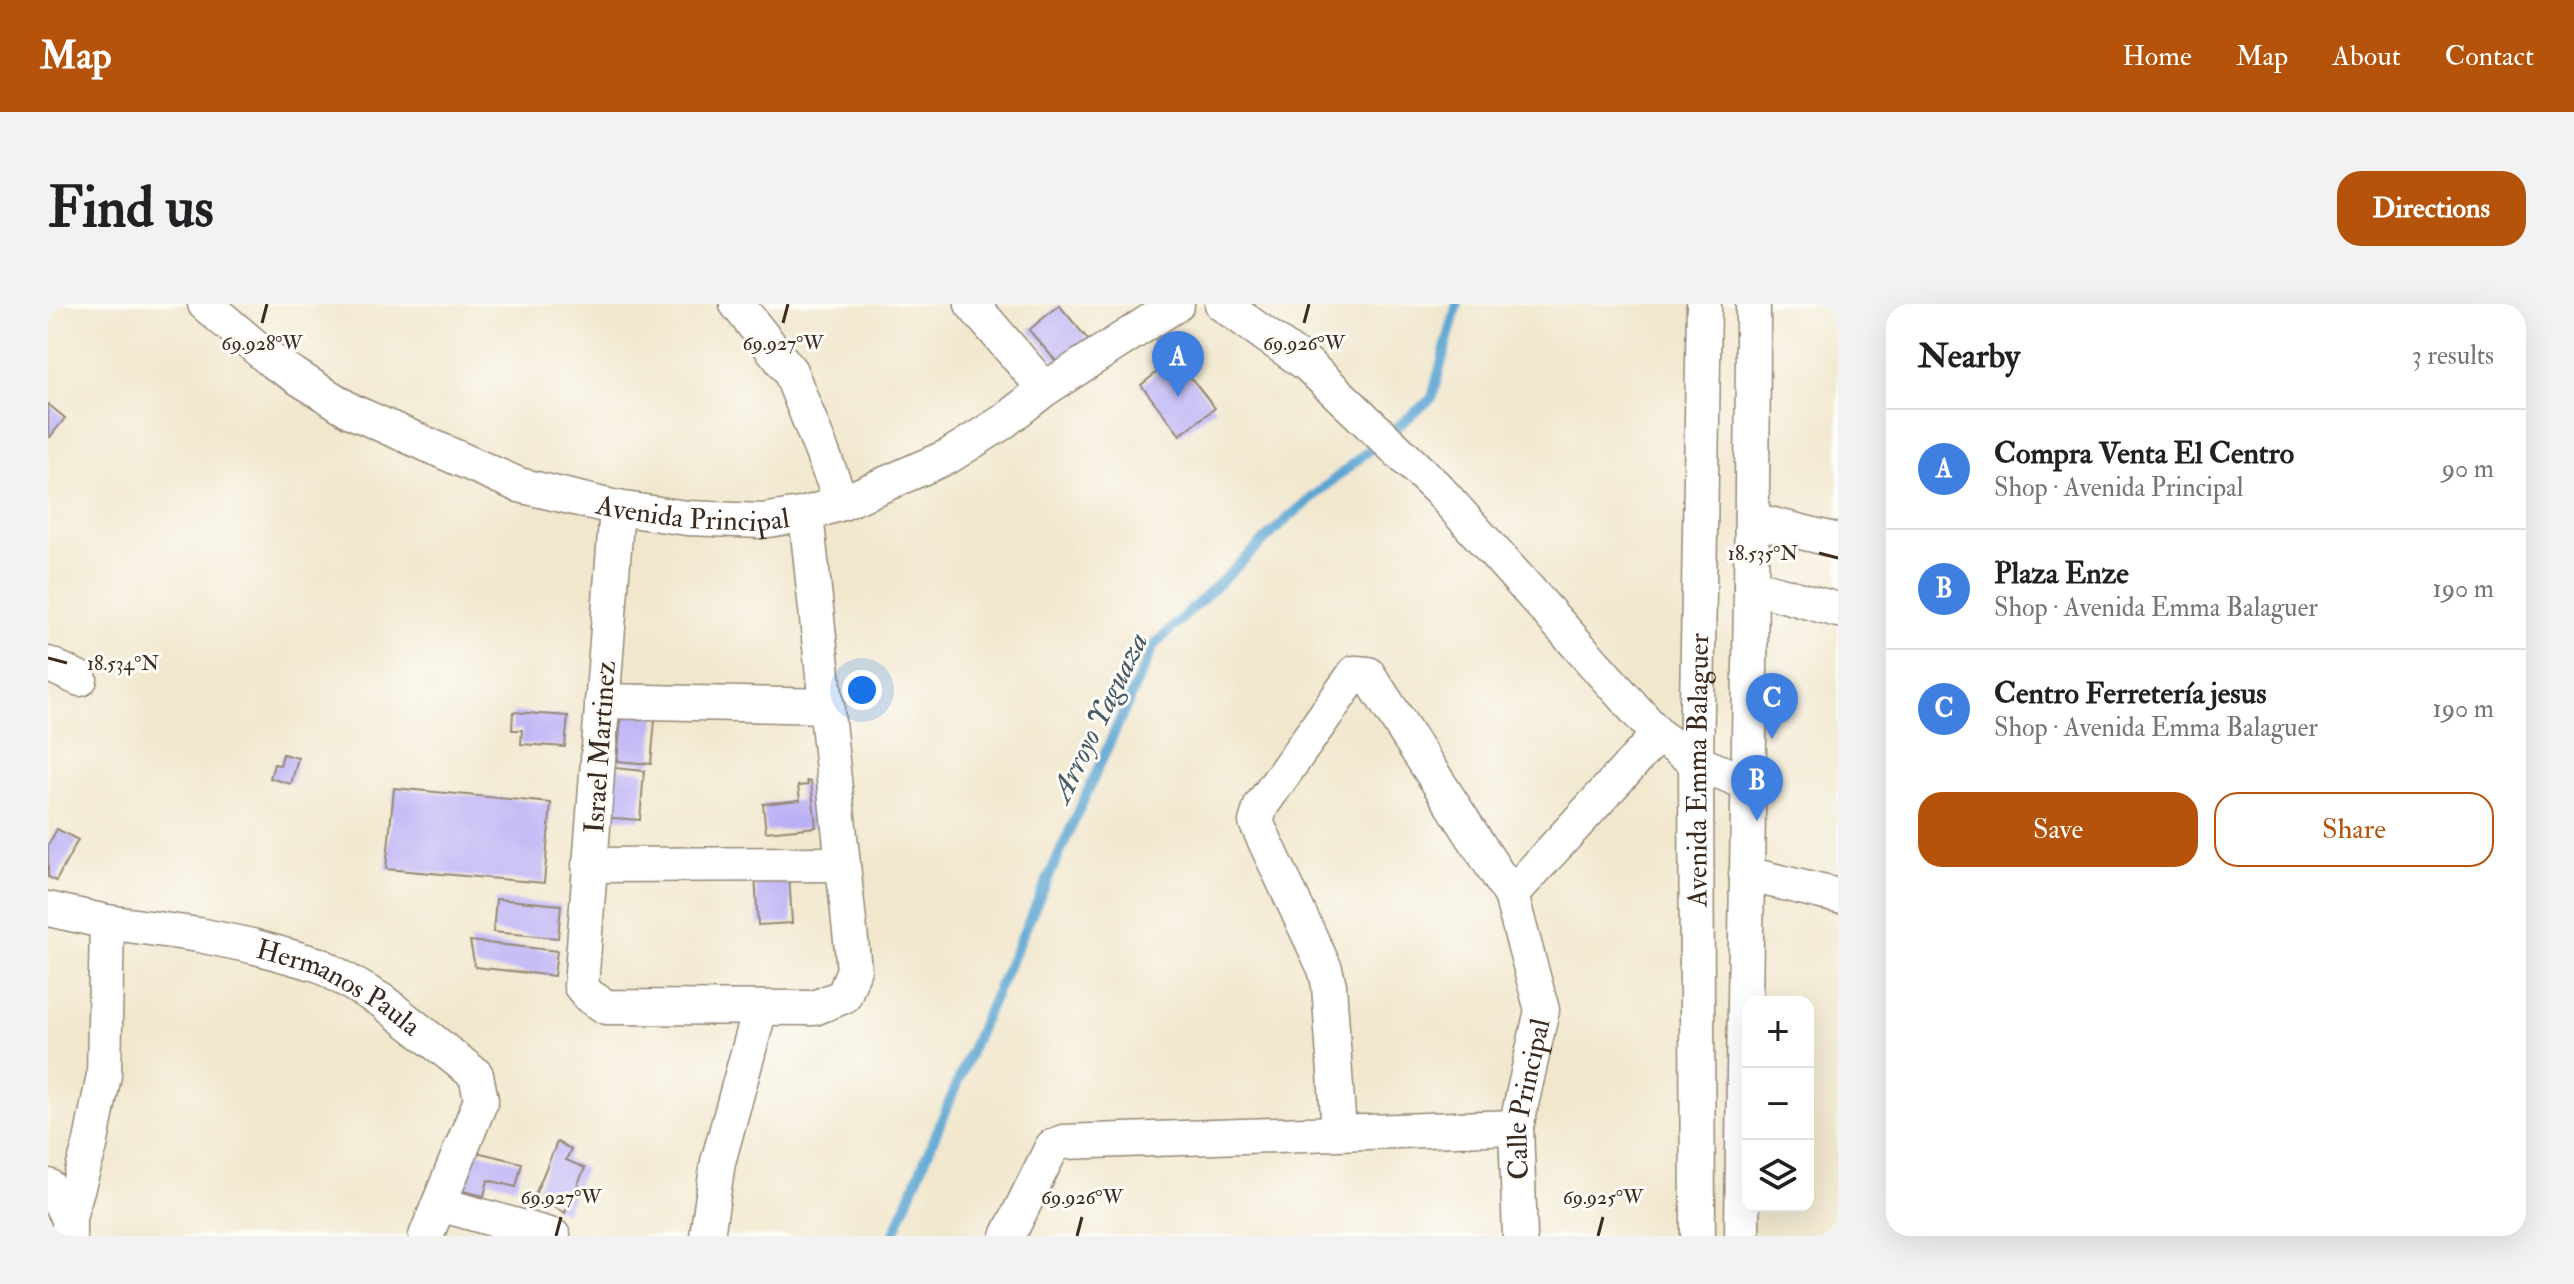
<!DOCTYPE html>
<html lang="en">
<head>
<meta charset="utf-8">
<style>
  body { margin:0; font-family:"IM FELL Double Pica",serif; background:#f2f2f2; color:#202124 }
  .controls { position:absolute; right:24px; bottom:24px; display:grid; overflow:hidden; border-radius:16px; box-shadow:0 8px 32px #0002 }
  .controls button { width:72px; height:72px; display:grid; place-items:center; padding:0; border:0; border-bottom:2px solid #e0e0e0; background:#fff; color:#202124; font:40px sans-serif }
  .you { position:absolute; left:814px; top:386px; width:28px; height:28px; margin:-20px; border:6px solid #fff; border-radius:50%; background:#1a73e8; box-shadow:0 0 0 12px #1a73e833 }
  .badge { display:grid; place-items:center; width:52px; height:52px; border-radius:50%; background:#b45309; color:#fff; font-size:26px; font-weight:700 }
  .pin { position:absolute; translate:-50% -66px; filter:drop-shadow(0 2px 4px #0008) }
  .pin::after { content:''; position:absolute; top:42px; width:28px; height:24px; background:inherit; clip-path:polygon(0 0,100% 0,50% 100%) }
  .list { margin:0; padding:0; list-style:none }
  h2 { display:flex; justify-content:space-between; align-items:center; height:104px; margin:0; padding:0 32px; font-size:34px }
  h2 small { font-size:26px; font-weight:400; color:#757577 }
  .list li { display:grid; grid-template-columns:52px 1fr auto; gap:24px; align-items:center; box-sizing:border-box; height:120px; padding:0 32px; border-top:2px solid #e0e0e0 }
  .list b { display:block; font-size:30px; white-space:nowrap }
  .list p { margin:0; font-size:26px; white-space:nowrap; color:#757577 }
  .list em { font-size:26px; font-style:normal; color:#757577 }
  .actions { display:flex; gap:16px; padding:24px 32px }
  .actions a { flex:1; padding:18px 0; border:2px solid #b45309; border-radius:24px; text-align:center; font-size:28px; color:#b45309 }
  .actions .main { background:#b45309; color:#fff }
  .icon { flex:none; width:44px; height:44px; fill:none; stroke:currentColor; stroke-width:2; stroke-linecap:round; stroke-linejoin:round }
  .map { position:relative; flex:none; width:1790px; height:932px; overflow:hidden; border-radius:24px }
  header { display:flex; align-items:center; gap:48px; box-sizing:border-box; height:112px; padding:0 40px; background:#b45309; color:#fff }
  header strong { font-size:38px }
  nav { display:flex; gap:44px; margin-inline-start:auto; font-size:28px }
  .intro { display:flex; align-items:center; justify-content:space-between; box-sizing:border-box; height:192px; padding:0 48px }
  h1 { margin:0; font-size:56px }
  .button { padding:20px 36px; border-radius:24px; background:#b45309; color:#fff; font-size:28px; font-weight:700 }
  main { display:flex; gap:48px; padding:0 48px }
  aside { flex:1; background:#fff; border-radius:24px; box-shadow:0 8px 32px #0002 }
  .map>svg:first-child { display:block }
</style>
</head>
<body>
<header>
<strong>Map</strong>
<nav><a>Home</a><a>Map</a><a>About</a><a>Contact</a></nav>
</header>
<div class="intro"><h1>Find us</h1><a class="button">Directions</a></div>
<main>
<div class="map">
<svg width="1790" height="932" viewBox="0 0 1790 932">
  <rect width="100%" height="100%" fill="#fdfcf7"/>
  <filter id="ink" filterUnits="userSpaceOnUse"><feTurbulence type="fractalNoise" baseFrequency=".0125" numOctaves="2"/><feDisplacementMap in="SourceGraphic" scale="16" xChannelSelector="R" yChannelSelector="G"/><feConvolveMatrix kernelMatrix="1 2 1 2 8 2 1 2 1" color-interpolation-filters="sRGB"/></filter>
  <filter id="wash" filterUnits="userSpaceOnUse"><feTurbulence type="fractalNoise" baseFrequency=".006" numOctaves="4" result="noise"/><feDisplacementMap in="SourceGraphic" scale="32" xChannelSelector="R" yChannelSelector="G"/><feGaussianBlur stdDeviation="1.8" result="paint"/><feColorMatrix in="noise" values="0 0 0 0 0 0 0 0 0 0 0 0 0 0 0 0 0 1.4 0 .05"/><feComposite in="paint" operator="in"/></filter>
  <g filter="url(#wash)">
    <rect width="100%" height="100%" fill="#f1e7cd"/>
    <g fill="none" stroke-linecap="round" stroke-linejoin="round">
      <polyline stroke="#5ba5d2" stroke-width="10" points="845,932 934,720 1106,341 1241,213 1384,94 1409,0"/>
    </g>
    <g id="blocks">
      <g fill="#baaef6">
        <polygon points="1011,1 1042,38 1013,63 981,26"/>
        <polygon points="1127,54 1167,104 1132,131 1093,81"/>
        <polygon points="0,100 17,114 2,133 0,131"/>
        <polygon points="574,402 608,405 603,460 569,457"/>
        <polygon points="465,408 520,412 517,443 473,440 474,426 464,426"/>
        <polygon points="235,450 250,454 243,480 222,474 226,460 232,461"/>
        <polygon points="556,463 596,467 592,516 551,513"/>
        <polygon points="759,477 763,478 768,523 718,528 715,500 752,496 750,482 760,481"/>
        <polygon points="346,484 503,499 496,579 338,565"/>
        <polygon points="9,525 30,536 8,577 0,573 0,541"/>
        <polygon points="741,571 744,619 710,621 707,572"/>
        <polygon points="448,595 513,601 510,634 445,628"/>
        <polygon points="422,637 509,647 506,672 427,663"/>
        <polygon points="509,838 523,845 518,856 537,864 517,909 505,903 508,895 498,890 494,899 486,893"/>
        <polygon points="416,845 474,859 468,883 440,876 436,892 406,885"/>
      </g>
    </g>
  </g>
  <g filter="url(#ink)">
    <use href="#blocks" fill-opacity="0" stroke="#968876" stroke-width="2"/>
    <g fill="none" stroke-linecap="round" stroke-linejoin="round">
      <g stroke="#968876" stroke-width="37">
        <g id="minor">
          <path id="s1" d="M157,0L224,57L303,107L471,181L569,204L639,214L714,217L758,210L794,199L901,152L955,118L997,85L1129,0"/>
          <polyline points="689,0 742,67 794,199"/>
          <polyline points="924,0 997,85"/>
          <polyline points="1174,0 1260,61 1390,185 1610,431 1648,458 1699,479"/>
          <polyline points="569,204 533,682 541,692 558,703 766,704 796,692 806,665 758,210"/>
          <polyline points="1705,216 1790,237"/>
          <polyline points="1703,282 1790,306"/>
          <polyline points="0,360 32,375"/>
          <polyline points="554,397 779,402"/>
          <polyline points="541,561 795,560"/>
          <polyline points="1698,570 1790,592"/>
          <path id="s2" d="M0,605L59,618L151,631L204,642L272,661L334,697L428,771L433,796L378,932"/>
          <polyline points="1291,828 1281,681 1277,665 1208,518 1213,502 1307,369 1320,370 1463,591"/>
          <polyline points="0,882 21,913"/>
          <polyline points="391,900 505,932"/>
          <polyline points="21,932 21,913 42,842 56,771 59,618"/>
          <polyline points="659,932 670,858 712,705"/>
          <polyline points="960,932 1004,843 1015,838 1468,823"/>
          <path id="s3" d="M1472,932L1468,823L1494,706L1463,591L1610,431"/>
          <path id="s4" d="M1650,932L1648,458L1656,0"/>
          <path d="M1694,932C1697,621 1705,311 1705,0"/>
        </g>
      </g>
      <use href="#minor" stroke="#fff" stroke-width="34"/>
    </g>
  </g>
  <path fill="none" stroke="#3b2a1e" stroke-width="3" d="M214,19L219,0M735,19L740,0M1256,19L1261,0M1771,249L1790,254M0,354L19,359M508,932L513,913M1029,932L1034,913M1550,932L1555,913"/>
  <g text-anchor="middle" stroke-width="6" stroke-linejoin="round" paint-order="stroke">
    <g font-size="28" fill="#3b2a1e" stroke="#fdfcf7">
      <text dy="10" stroke="none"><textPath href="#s1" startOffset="542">Avenida Principal</textPath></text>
      <text transform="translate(551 443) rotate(-86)" y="10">Israel Martinez</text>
      <text dy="10" stroke="none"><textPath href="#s4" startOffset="466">Avenida Emma Balaguer</textPath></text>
      <text dy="10" stroke="none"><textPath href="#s2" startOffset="304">Hermanos Paula</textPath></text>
      <text dy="10" stroke="none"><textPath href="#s3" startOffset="138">Calle Principal</textPath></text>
    </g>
    <g font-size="30" font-style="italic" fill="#485b66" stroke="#fdfcf7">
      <text transform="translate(1051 413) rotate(-64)" y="10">Arroyo Yaguaza</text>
    </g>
  </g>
  <g font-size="20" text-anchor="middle" fill="#3b2a1e" stroke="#fdfcf7" stroke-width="6" stroke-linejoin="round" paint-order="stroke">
    <text x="214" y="46">69.928°W</text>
    <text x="735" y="46">69.927°W</text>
    <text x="1256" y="46">69.926°W</text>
    <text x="1715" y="256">18.535°N</text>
    <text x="75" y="366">18.534°N</text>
    <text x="513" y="900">69.927°W</text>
    <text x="1034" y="900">69.926°W</text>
    <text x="1555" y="900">69.925°W</text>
  </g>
</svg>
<div class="controls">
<button>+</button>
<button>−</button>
<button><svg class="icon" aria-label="layers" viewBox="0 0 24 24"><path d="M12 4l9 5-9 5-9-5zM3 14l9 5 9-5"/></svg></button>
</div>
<div class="you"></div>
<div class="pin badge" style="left:1130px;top:93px;background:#3f7fe0">A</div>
<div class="pin badge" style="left:1709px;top:517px;background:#3f7fe0">B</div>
<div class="pin badge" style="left:1724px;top:435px;background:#3f7fe0">C</div>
</div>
<aside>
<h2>Nearby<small>3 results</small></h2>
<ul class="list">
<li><span class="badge" style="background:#3f7fe0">A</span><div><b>Compra Venta El Centro</b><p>Shop · Avenida Principal</p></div><em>90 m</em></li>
<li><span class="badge" style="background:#3f7fe0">B</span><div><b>Plaza Enze</b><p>Shop · Avenida Emma Balaguer</p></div><em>190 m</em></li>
<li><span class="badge" style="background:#3f7fe0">C</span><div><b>Centro Ferretería jesus</b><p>Shop · Avenida Emma Balaguer</p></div><em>190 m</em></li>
</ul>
<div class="actions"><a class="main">Save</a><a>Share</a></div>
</aside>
</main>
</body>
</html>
